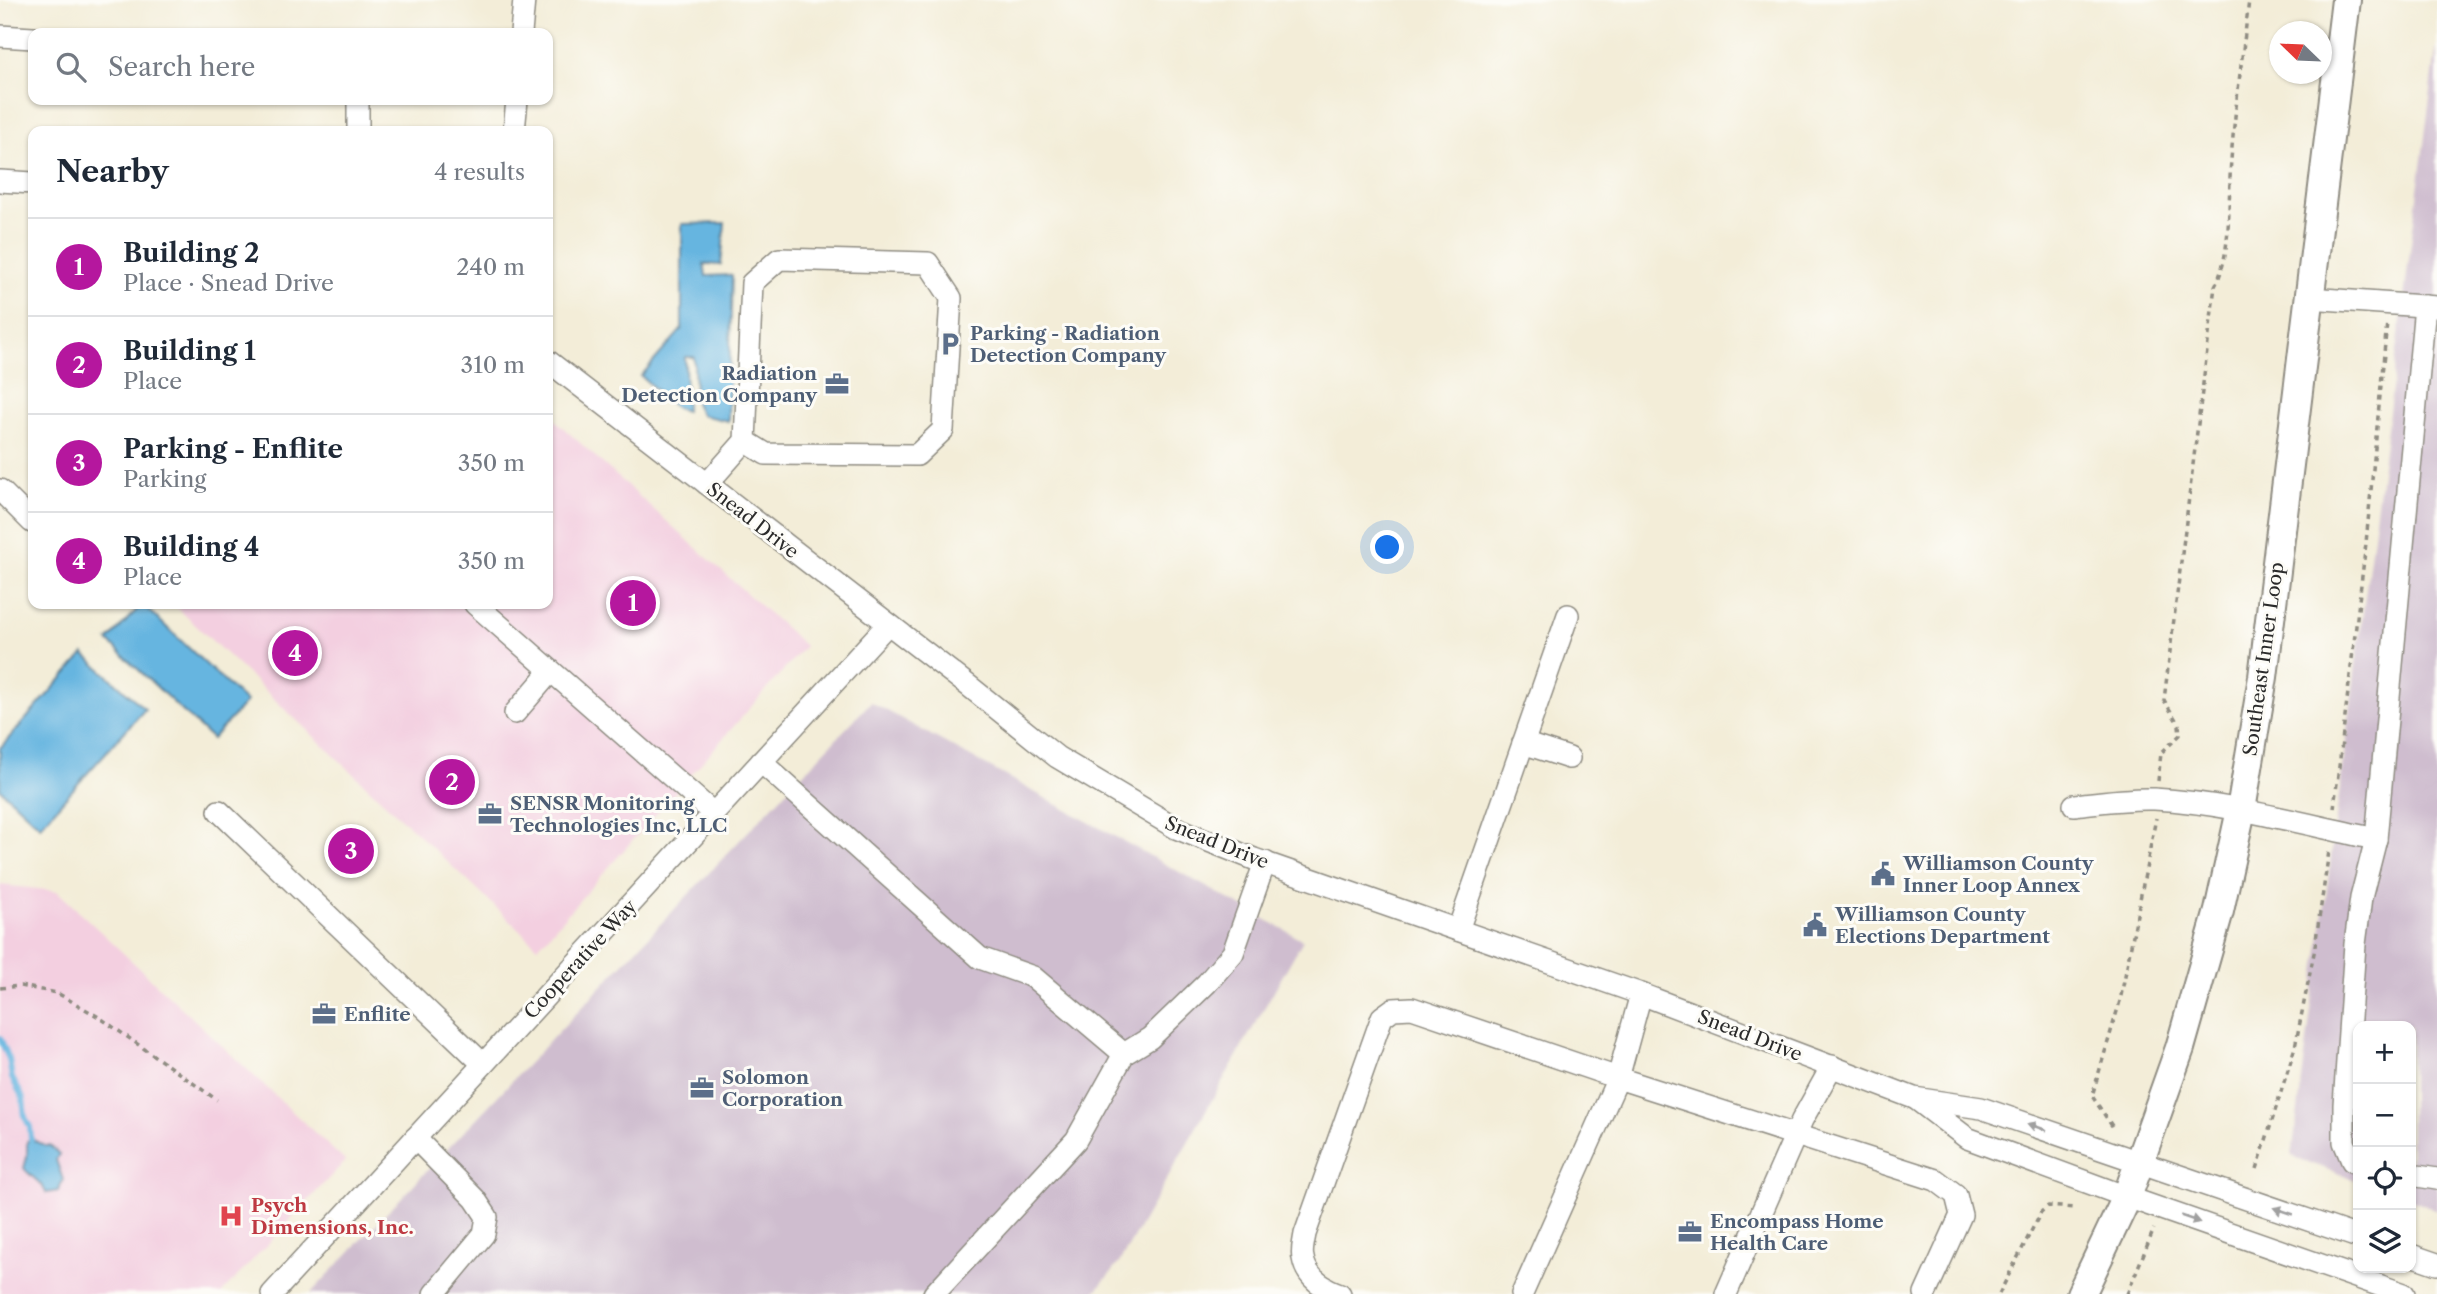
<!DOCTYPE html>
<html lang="en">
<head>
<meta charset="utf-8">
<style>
  body { margin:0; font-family:"Libre Caslon Text",serif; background:#f2f2f3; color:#1f2937 }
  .controls { position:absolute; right:21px; bottom:21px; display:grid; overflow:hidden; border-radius:14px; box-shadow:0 2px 5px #0004 }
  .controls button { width:63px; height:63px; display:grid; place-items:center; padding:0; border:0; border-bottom:2px solid #e0e1e3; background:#fff; color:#1f2937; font:35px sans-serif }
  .compass { position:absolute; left:2269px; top:21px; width:63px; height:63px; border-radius:50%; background:#fff; box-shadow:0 2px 5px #0004; rotate:293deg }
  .you { position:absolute; left:1388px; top:548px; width:24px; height:24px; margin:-18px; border:5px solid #fff; border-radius:50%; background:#1a73e8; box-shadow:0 0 0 10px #1a73e833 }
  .badge { display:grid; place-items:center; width:46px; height:46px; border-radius:50%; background:#b5179e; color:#fff; font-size:23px; font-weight:700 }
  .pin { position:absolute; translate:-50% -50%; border:4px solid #fff; box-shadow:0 2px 7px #0006 }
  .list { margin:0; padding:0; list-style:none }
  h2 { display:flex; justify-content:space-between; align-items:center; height:91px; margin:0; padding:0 28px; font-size:30px }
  h2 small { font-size:23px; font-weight:400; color:#747a83 }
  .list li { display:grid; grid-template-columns:46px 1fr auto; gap:21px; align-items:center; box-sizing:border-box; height:98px; padding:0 28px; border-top:2px solid #e0e1e3 }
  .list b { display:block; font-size:26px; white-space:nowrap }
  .list p { margin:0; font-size:23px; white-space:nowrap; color:#747a83 }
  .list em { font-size:23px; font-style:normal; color:#747a83 }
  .icon { flex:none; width:38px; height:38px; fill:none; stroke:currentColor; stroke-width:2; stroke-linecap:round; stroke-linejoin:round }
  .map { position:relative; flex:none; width:2437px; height:1294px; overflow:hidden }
  .search { position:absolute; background:#fff; box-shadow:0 2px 5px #0004; left:28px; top:28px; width:525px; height:77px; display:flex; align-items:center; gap:18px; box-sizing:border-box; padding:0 24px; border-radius:14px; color:#747a83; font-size:26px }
  .panel { position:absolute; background:#fff; box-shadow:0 2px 5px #0004; left:28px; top:126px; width:525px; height:483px; border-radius:14px }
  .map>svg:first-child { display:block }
</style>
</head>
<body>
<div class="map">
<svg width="2437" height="1294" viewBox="0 0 2437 1294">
  <rect width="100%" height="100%" fill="#fdfcf7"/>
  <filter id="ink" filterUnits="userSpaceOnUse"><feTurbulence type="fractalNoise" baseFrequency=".0143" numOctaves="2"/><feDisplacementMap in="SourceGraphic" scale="14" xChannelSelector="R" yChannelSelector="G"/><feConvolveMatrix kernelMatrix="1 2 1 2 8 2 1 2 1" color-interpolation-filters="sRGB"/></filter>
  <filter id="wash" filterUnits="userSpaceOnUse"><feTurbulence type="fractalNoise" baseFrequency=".00686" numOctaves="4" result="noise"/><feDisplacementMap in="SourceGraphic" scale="28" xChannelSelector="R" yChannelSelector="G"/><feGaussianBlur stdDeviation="1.57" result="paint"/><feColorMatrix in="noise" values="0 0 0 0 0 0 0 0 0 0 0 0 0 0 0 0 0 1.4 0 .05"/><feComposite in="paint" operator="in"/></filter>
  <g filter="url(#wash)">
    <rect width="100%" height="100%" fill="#f3edd8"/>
    <g fill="#f3cfe0">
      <polygon points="548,414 805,646 538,947 173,604 548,604"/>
      <polygon points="0,885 57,891 345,1161 221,1294 0,1294"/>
    </g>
    <g fill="#cfbdcf">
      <polygon points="2437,44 2437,1210 2411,1200 2411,1026 2358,1026 2358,1181 2292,1156"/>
      <polygon points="871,702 1303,940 1119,1263 1093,1294 310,1294"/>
    </g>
    <g fill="#66b5e0" stroke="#487086" stroke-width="2">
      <polygon points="725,223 721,265 704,264 706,276 732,275 728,421 701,415 695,403 694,357 685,357 686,411 676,408 641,376 682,329 682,224"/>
      <polygon points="142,604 246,702 212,739 108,641"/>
      <polygon points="84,654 145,709 40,826 0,789 0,748"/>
      <path d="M31,1139L45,1146H50L59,1154L56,1160L63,1180L58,1191L46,1193C43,1182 30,1177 24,1168L27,1157V1141Z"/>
    </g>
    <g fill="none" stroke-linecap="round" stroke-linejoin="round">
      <polyline stroke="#66b5e0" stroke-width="6" points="0,1038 9,1059 12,1078 23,1098 25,1117 30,1127 31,1139"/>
    </g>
  </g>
  <g filter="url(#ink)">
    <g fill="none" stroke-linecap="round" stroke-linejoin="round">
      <g stroke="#8f8c82" stroke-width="24">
        <g id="minor">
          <polyline points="521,33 524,0"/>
          <polyline points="0,36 33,38"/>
          <polyline points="358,100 358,131"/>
          <polyline points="514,131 517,100"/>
          <polyline points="0,181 33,183"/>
          <polyline points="2309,298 2437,307"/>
          <polyline points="548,361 969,686 1057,757 1176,828 1254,859 1641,994 1914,1098 1981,1108 2358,1237"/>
          <polyline points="707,484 745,441 766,454 917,455 943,430 951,298 928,263 779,259 752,283 745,441"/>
          <polyline points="0,490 32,522"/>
          <polyline points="475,604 713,813"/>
          <polyline points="515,713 551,671"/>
          <polyline points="1523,743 1569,758"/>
          <polyline points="761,762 980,958 1033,977 1124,1054 1150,1038 1207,983 1233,953 1265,862"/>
          <path d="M2074,805C2100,802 2127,798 2154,799C2229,803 2303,824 2376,839L2425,306"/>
          <polyline points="219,811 483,1064"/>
          <polyline points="1458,930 1568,615"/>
          <polyline points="1916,1099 1967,1138 2127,1197 2404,1294"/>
          <polyline points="415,1138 475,1199 487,1217 484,1234 434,1294"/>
          <polyline points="2358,1164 2352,1161 2344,1142 2344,1105 2355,944 2361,898 2376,839"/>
          <polyline points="2411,1175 2437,1179"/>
          <polyline points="2411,1255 2437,1264"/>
          <polyline points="272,1294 888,624"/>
          <polyline points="934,1294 1076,1140 1124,1054"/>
          <path d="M1340,1294C1323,1288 1306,1277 1303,1258C1301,1251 1304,1241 1305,1234L1382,1017L1393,1009L1412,1008L1618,1078L1641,994"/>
          <polyline points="1522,1294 1618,1078 1936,1180 1956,1195 1961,1215 1925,1294"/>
          <polyline points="1726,1294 1802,1120 1832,1066"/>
        </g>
      </g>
      <g stroke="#8f8c82" stroke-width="32">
        <polyline id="major" points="2081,1294 2127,1197 2180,1048 2219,911 2241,810 2263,677 2346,0"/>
      </g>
      <g stroke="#8f8c82" stroke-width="3.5" stroke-dasharray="5 5" stroke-linecap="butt">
        <path d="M2158,781L2161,753L2180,735L2179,725L2164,700L2215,286C2232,255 2228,197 2231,160C2235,106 2243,53 2249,0"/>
        <polyline points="2334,808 2366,543 2387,322"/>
        <polyline points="0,988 20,986 57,993 99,1017 217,1100"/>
        <polyline points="2112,1126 2092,1096 2120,1001 2156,818"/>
        <polyline points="2257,1169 2295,1047 2314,953 2329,851"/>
        <polyline points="1999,1294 2041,1212 2048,1206 2075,1208"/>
        <polyline points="2127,1294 2154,1229"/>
      </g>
      <use href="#minor" stroke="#fff" stroke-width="21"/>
      <use href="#major" stroke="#fff" stroke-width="28"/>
    </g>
    <defs><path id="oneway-solid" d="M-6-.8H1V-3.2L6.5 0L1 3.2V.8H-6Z" transform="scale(1.75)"/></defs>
    <g fill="#a0a0a0">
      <use href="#oneway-solid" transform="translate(2037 1127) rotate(-161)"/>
      <use href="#oneway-solid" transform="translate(2283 1211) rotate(-161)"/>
      <use href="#oneway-solid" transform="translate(2191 1219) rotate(19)"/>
    </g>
  </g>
  <defs>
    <g id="parking-bare" transform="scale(1.89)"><path d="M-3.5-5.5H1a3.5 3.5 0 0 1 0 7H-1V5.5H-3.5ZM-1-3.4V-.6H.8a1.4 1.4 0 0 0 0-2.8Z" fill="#5c6f8a" stroke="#fdfcf7" stroke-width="2.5" paint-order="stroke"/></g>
    <g id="office-bare" transform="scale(1.89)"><path d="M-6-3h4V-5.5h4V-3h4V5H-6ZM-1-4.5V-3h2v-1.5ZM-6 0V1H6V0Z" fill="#5c6f8a" stroke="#fdfcf7" stroke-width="2.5" paint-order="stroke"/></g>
    <g id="civic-bare" transform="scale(1.89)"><path d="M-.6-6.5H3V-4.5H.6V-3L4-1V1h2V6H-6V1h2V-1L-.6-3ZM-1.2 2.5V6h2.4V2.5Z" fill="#5c6f8a" stroke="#fdfcf7" stroke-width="2.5" paint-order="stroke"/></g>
    <g id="hospital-bare" transform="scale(1.89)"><path d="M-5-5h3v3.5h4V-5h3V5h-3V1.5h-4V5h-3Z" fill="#e0444e" stroke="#fdfcf7" stroke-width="2.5" paint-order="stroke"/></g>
  </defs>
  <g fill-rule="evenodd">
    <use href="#parking-bare" x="950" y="344"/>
    <use href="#office-bare" x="837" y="384"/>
    <use href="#office-bare" x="490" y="814"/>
    <use href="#civic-bare" x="1883" y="874"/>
    <use href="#civic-bare" x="1815" y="925"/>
    <use href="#office-bare" x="324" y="1014"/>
    <use href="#office-bare" x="702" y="1088"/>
    <use href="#hospital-bare" x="231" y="1216"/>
    <use href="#office-bare" x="1690" y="1232"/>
  </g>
  <g text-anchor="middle" stroke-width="6" stroke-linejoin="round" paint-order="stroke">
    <g font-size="19" font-weight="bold" fill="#4e5e75" stroke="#fdfcf7" text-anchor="start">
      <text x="970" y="340">Parking - Radiation<tspan x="970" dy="22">Detection Company</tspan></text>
      <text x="817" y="380" text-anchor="end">Radiation<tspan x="817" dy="22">Detection Company</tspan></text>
      <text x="510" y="810">SENSR Monitoring<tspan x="510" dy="22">Technologies Inc, LLC</tspan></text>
      <text x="1903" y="870">Williamson County<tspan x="1903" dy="22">Inner Loop Annex</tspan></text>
      <text x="1835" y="921">Williamson County<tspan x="1835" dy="22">Elections Department</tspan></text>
      <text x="344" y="1021">Enflite</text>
      <text x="722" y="1084">Solomon<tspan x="722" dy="22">Corporation</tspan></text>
      <text x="1710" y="1228">Encompass Home<tspan x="1710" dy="22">Health Care</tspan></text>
    </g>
    <g font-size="19" fill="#2b2b2b" stroke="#fdfcf7">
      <text transform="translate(753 520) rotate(38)" y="7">Snead Drive</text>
      <text transform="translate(2263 659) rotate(-82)" y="7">Southeast Inner Loop</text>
      <text transform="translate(1217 842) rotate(22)" y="7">Snead Drive</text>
      <text transform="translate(580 959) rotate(-47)" y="7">Cooperative Way</text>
      <text transform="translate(1750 1035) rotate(21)" y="7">Snead Drive</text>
    </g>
    <g font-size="19" font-weight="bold" fill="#be3a42" stroke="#fdfcf7" text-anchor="start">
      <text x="251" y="1212">Psych<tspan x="251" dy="22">Dimensions, Inc.</tspan></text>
    </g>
  </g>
</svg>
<div class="controls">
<button>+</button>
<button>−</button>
<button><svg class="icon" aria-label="locate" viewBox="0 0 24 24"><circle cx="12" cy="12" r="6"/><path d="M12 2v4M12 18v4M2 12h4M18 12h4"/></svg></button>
<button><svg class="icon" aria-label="layers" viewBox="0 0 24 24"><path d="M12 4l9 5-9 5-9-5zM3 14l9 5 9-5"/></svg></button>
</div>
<svg class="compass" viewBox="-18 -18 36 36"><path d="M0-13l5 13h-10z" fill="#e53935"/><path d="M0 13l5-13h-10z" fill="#747a83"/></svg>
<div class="you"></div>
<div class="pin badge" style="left:633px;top:603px">1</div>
<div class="pin badge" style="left:452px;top:782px">2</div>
<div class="pin badge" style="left:351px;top:851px">3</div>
<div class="pin badge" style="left:295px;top:653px">4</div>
<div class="search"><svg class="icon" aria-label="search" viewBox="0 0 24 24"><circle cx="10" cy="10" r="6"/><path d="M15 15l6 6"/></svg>Search here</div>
<section class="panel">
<h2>Nearby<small>4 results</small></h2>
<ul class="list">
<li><span class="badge">1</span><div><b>Building 2</b><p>Place · Snead Drive</p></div><em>240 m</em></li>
<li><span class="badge">2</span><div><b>Building 1</b><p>Place</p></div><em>310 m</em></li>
<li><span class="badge">3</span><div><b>Parking - Enflite</b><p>Parking</p></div><em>350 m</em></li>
<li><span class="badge">4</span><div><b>Building 4</b><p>Place</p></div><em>350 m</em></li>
</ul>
</section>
</div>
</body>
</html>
